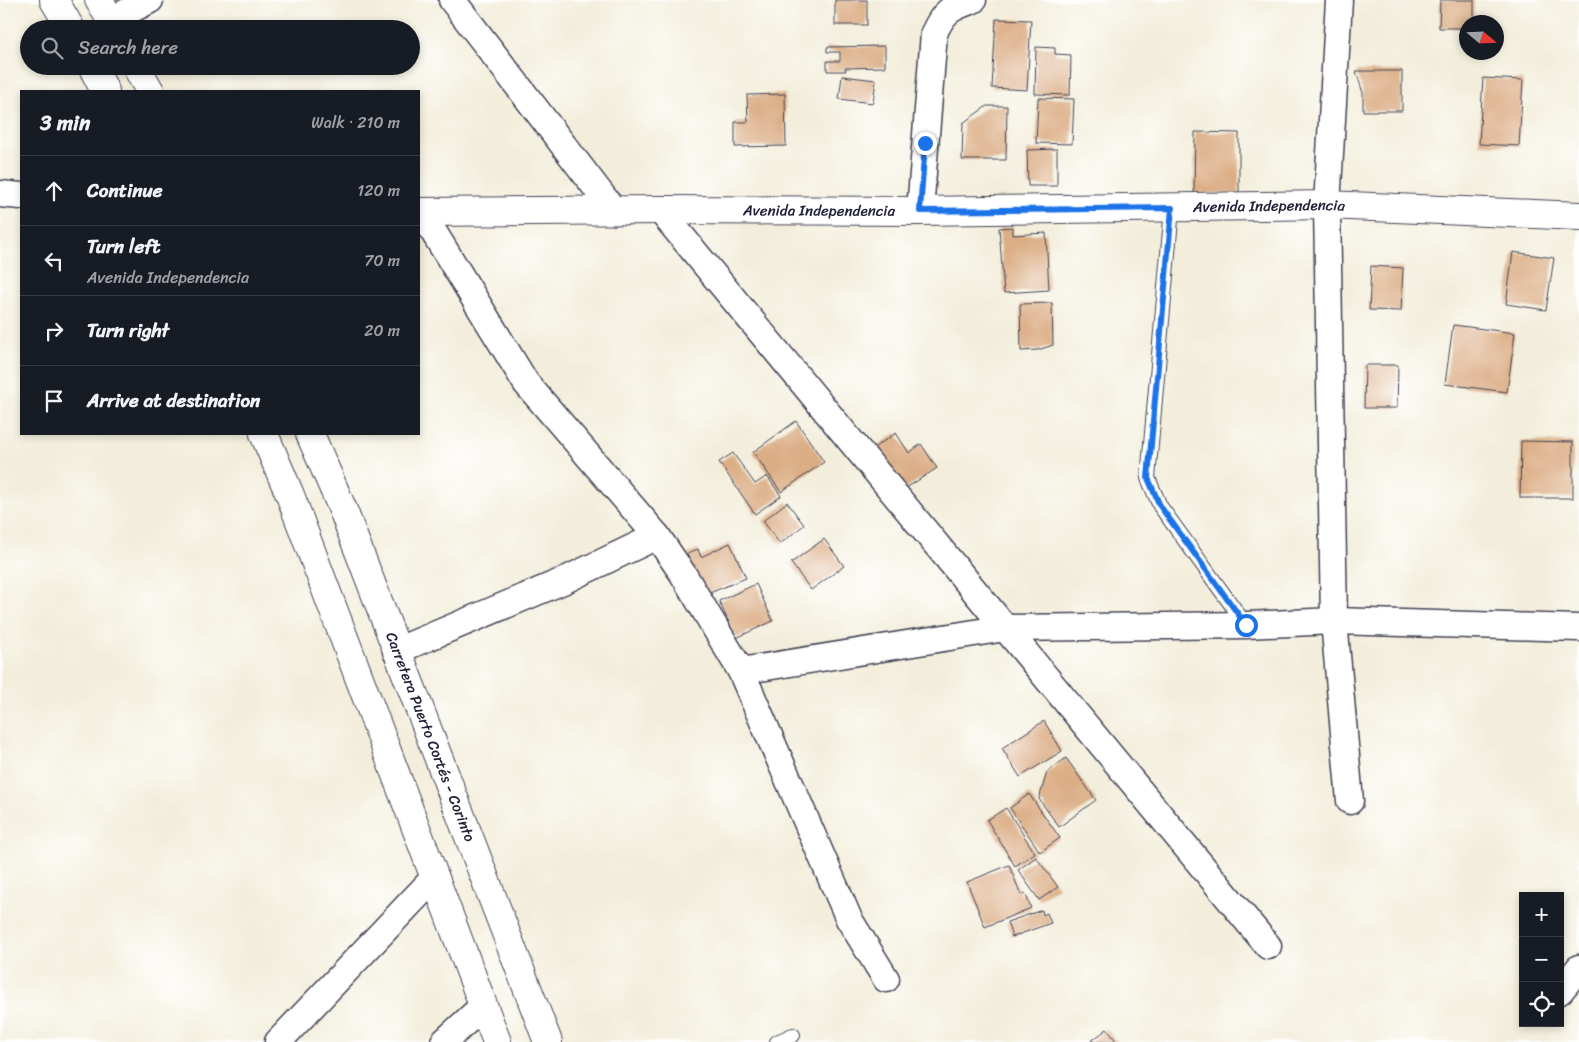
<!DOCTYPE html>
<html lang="en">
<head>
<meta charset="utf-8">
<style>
  body { margin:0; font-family:Sriracha,sans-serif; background:#242831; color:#f1f3f6 }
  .controls { position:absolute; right:15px; bottom:15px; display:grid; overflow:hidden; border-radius:0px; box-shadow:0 2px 8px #0003 }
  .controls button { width:45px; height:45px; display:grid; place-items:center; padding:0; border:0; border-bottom:1px solid #363941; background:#171b24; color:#f1f3f6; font:25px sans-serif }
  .compass { position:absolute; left:1459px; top:15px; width:45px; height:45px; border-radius:50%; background:#171b24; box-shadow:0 2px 8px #0003; rotate:109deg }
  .stop { position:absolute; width:15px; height:15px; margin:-11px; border:4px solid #1a73e8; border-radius:50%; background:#fff }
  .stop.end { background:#1a73e8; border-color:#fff; box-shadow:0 1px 5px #0008 }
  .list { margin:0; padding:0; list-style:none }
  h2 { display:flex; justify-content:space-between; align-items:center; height:65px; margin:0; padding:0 20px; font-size:21px }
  h2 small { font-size:16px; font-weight:400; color:#9ea1a6 }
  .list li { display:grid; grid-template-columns:32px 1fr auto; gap:15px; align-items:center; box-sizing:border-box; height:70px; padding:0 20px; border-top:1px solid #363941 }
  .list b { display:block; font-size:19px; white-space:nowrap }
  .list p { margin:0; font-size:16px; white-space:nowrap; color:#9ea1a6 }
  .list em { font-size:16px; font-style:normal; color:#9ea1a6 }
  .icon { flex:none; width:28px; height:28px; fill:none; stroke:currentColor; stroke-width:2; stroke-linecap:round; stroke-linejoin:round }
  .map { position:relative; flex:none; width:1579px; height:1042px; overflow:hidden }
  .search { position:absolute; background:#171b24; box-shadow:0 2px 8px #0003; left:20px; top:20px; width:400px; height:55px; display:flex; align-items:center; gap:12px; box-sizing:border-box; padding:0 18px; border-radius:28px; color:#9ea1a6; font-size:19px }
  .panel { position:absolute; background:#171b24; box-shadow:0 2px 8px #0003; left:20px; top:90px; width:400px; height:345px; border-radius:0px }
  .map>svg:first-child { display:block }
</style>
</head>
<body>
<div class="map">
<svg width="1579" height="1042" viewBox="0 0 1579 1042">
  <rect width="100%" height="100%" fill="#fff"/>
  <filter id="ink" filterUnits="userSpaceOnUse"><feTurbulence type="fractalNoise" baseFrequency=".02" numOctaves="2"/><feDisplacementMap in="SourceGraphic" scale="10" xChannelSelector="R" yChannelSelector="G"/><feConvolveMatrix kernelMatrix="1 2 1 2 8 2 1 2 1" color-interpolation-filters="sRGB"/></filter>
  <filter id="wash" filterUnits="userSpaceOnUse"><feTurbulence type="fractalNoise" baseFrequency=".0096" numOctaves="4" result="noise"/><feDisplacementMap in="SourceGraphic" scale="20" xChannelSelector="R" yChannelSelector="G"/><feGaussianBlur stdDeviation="1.12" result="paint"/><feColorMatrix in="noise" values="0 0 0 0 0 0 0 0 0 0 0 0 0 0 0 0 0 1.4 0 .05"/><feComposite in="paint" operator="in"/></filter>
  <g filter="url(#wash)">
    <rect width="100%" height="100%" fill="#f3eedb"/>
    <g id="blocks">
      <g fill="#dcae86">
        <rect x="835" y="0" width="32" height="25"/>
        <polygon points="1440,0 1474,0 1474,22 1466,22 1466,28 1439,28"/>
        <polygon points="996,19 1031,20 1027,90 992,88"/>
        <polygon points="885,46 885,67 845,68 846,71 827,71 827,61 840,61 840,52 827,52 827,47"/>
        <polygon points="1036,47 1055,48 1055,54 1071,55 1070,95 1035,94"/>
        <polygon points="1356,71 1402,71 1402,111 1363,111 1363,93"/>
        <polygon points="842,76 876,80 873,103 839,99"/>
        <polygon points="1483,78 1523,80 1519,146 1479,144"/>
        <polygon points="785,94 786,146 735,147 735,122 748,122 747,95"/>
        <polygon points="1038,98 1074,99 1072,144 1036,143"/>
        <polygon points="987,106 1007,106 1006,160 962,160 963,123"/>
        <polygon points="1195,132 1239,133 1239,194 1194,193"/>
        <polygon points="1057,149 1057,186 1028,186 1027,150"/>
        <polygon points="1013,227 1013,235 1046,233 1049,290 1004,293 999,228"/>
        <polygon points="1513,252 1554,258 1546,310 1506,304"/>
        <polygon points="1371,266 1403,268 1401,311 1369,310"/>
        <polygon points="1052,303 1053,345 1038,350 1021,351 1020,304"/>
        <polygon points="1453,325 1515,333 1507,392 1445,384"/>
        <polygon points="1365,365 1398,365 1397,408 1364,408"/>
        <polygon points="796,421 824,462 781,492 753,452"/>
        <polygon points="896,433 909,453 921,444 937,468 897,494 869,451"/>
        <polygon points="1521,441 1573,442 1573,498 1520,498"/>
        <polygon points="733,453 755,484 767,476 781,496 755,514 719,462"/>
        <polygon points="787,502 804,525 780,544 763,521"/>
        <polygon points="824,539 844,566 811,590 791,563"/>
        <polygon points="730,543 746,578 700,597 677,559 698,549 701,557"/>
        <polygon points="756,584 773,621 736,638 719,601"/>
        <polygon points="1044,721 1062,751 1020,777 1002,748"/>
        <polygon points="1066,758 1096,800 1059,827 1039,799 1047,772"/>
        <polygon points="1029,794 1060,838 1040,852 1010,808"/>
        <polygon points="1006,808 1035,853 1015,866 987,820"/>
        <polygon points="1036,857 1058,887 1039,900 1018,870"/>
        <polygon points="1009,865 1021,895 1025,893 1031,908 985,927 967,882"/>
        <polygon points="1042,910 1043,915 1047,913 1051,923 1012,937 1007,922"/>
        <polygon points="1107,1029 1117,1042 1090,1042"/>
      </g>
    </g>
  </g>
  <g filter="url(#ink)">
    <use href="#blocks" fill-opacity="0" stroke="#414153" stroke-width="1"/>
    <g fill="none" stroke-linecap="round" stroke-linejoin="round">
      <g stroke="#414153" stroke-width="16">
        <g id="service">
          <polyline points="1172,208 1148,478 1160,506 1246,625"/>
          <polyline points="777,1042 793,1035"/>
        </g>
      </g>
      <g stroke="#414153" stroke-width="29">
        <g id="minor">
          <polyline points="452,0 614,211"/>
          <polyline points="1339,0 1327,205 1334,621 1350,801"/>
          <polyline points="111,20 150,0"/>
          <polyline points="0,194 21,196"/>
          <polyline points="660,210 1268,946"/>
          <path d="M920,211L934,33C944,11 950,8 973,0"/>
          <polyline points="422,213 526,383 657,536 683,574 741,671 849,919 886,979"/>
          <polyline points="396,651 563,581 657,536"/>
          <polyline points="741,671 1005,628 1246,625 1334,621 1579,628"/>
          <polyline points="1560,991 1579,968"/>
          <polyline points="278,1042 435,877"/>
          <polyline points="444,1042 483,1006"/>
        </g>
      </g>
      <g stroke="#414153" stroke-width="30">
        <g id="tertiary">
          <path id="s1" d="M419,212L660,210L920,211L1327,205L1579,216"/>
        </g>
      </g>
      <g stroke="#414153" stroke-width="30">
        <g id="trunk">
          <polyline points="54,0 71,29"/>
          <polyline points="99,0 116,29"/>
          <polyline points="92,66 105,91"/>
          <polyline points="136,66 150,91"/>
          <polyline points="264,434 290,495 497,1042"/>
          <path id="s2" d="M310,434L343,510L548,1042"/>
        </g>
      </g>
      <use href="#service" stroke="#fff" stroke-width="14"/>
      <use href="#minor" stroke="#fff" stroke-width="26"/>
      <use href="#tertiary" stroke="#fff" stroke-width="28"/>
      <use href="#trunk" stroke="#fff" stroke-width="28"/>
    </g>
  </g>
  <g fill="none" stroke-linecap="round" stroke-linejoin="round" filter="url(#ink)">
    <polyline stroke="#1a73e8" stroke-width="6" points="925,143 920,211 1172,208 1148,478 1160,506 1246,625"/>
  </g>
  <g text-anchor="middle" stroke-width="4" stroke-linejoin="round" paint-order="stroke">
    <g font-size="15" fill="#22223b" stroke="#fff">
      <text dy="5" stroke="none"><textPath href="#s1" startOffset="850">Avenida Independencia</textPath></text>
      <text dy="5" stroke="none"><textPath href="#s1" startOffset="400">Avenida Independencia</textPath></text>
      <text dy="5" stroke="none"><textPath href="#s2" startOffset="326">Carretera Puerto Cortés - Corinto</textPath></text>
    </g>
  </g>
</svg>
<div class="controls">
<button>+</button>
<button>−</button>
<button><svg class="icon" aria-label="locate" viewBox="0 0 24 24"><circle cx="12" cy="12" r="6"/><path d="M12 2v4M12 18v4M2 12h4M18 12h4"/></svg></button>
</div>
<svg class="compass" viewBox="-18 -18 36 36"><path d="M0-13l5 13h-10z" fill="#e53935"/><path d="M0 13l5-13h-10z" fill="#9ea1a6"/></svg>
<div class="stop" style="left:1246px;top:625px"></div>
<div class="stop end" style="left:925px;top:143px"></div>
<div class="search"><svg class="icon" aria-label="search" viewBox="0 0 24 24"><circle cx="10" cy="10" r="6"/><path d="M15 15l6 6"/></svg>Search here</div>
<section class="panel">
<h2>3 min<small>Walk · 210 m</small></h2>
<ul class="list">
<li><svg class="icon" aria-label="ahead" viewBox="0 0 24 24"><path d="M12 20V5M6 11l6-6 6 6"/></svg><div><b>Continue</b></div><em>120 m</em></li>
<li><svg class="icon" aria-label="left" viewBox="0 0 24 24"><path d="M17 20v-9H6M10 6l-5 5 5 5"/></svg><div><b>Turn left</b><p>Avenida Independencia</p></div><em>70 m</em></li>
<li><svg class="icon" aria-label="right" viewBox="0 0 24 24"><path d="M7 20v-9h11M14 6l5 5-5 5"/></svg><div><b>Turn right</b></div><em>20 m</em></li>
<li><svg class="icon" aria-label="arrive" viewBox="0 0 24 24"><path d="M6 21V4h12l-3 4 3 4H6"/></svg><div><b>Arrive at destination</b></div></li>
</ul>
</section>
</div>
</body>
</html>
